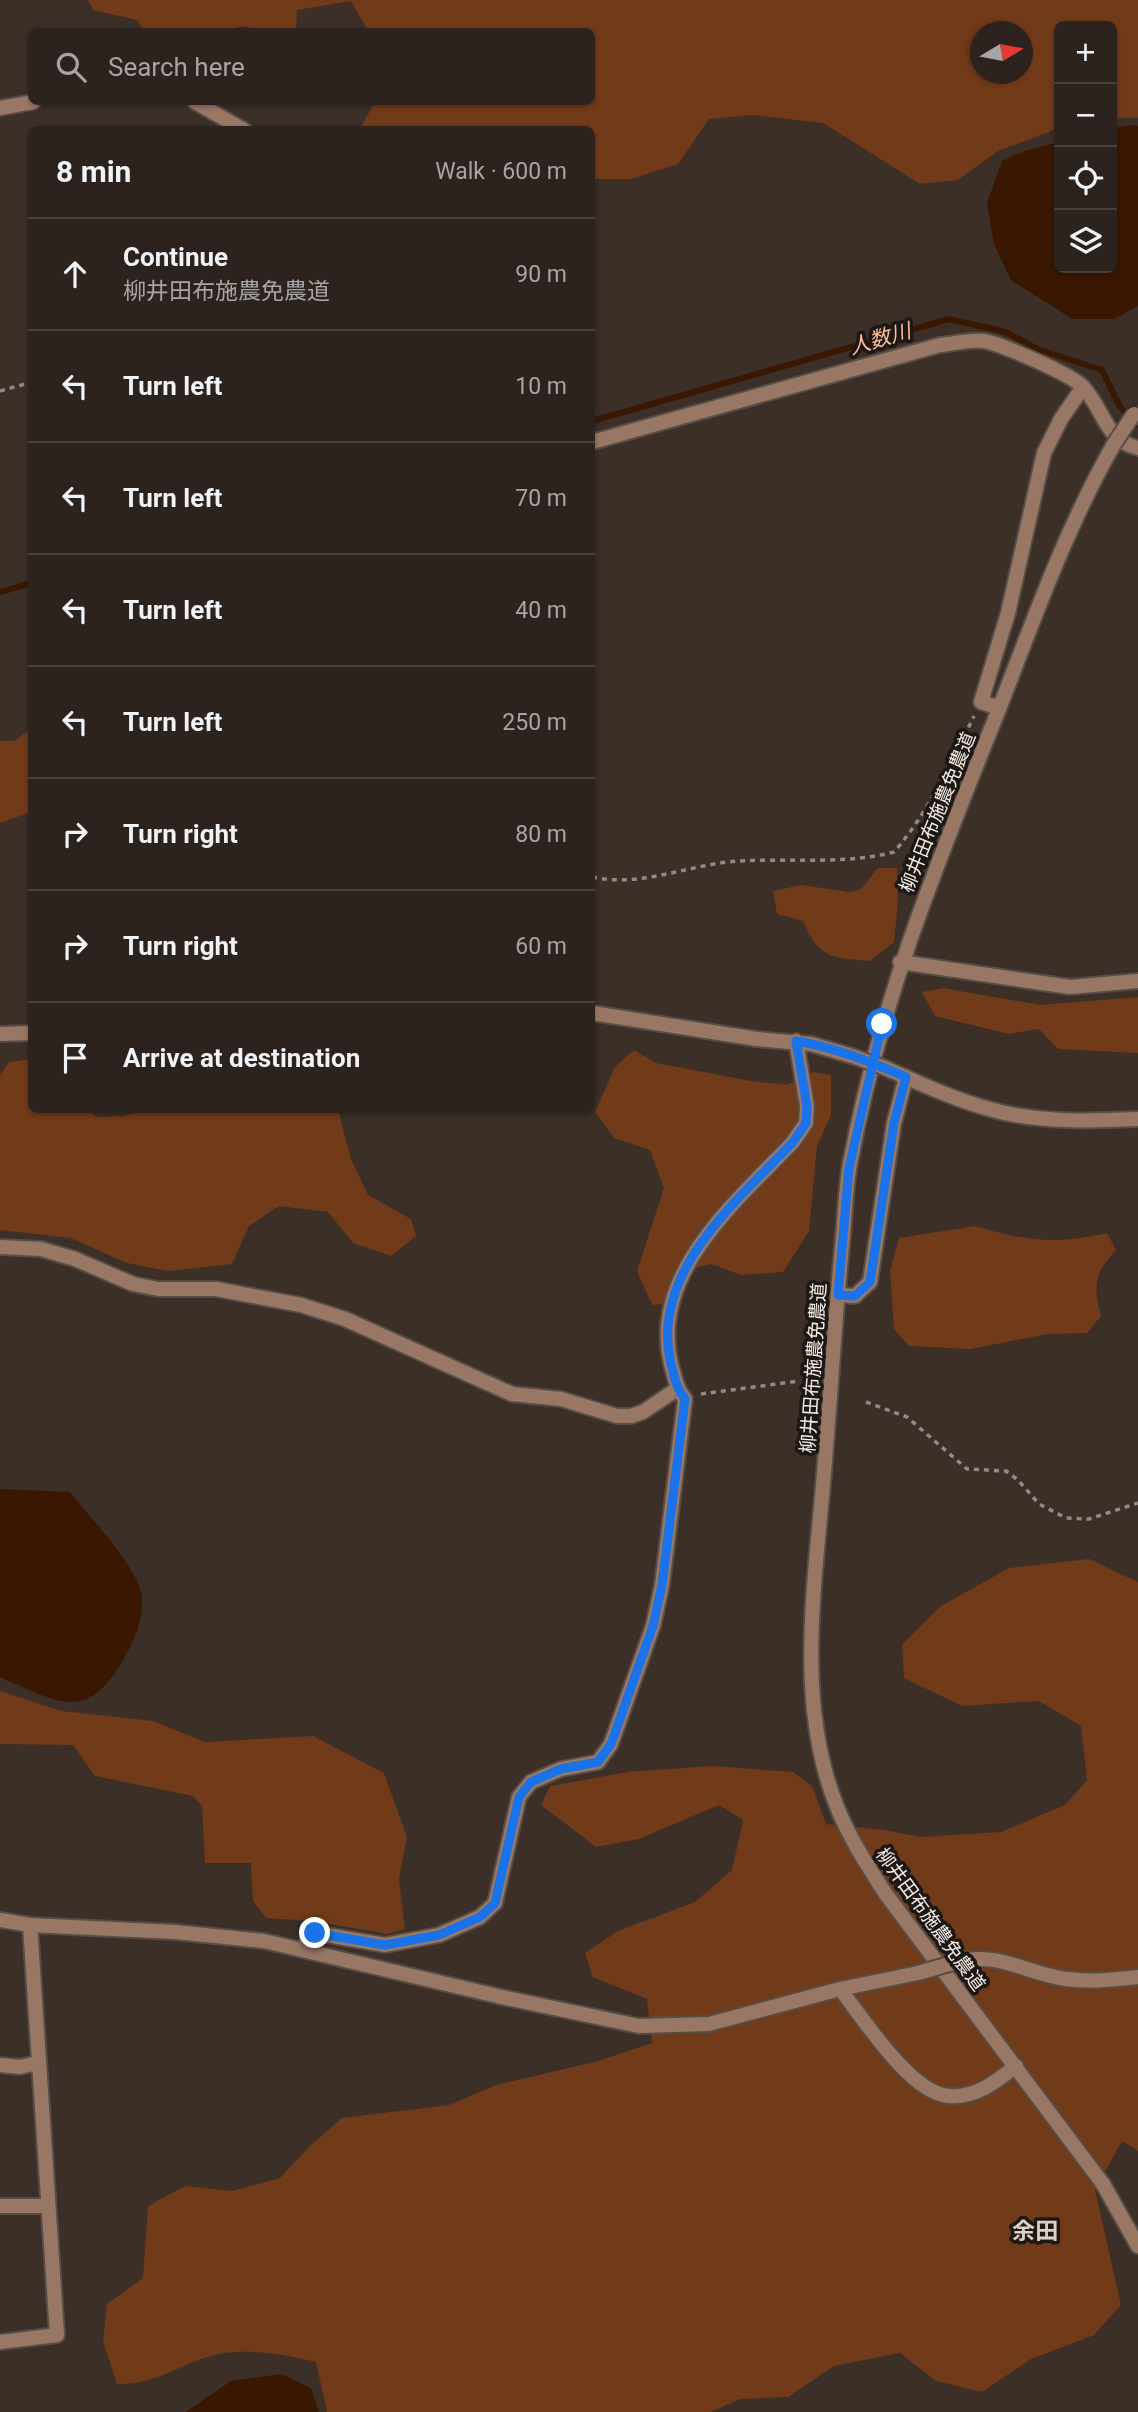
<!DOCTYPE html>
<html lang="en">
<head>
<meta charset="utf-8">
<style>
  body { margin:0; font-family:Roboto,"Noto Sans JP",sans-serif; background:#382f2b; color:#f1f3f6 }
  .controls { position:absolute; right:21px; top:21px; display:grid; overflow:hidden; border-radius:10px; box-shadow:0 2px 5px #0004 }
  .controls button { width:63px; height:63px; display:grid; place-items:center; padding:0; border:0; border-bottom:2px solid #48403c; background:#2c231e; color:#f1f3f6; font:35px sans-serif }
  .compass { position:absolute; left:970px; top:21px; width:63px; height:63px; border-radius:50%; background:#2c231e; box-shadow:0 2px 5px #0004; rotate:80deg }
  .stop { position:absolute; width:21px; height:21px; margin:-16px; border:5px solid #1a73e8; border-radius:50%; background:#fff }
  .stop.end { background:#1a73e8; border-color:#fff; box-shadow:0 2px 7px #0008 }
  .list { margin:0; padding:0; list-style:none }
  h2 { display:flex; justify-content:space-between; align-items:center; height:91px; margin:0; padding:0 28px; font-size:30px }
  h2 small { font-size:23px; font-weight:400; color:#a6a4a4 }
  .list li { display:grid; grid-template-columns:46px 1fr auto; gap:21px; align-items:center; box-sizing:border-box; height:112px; padding:0 28px; border-top:2px solid #48403c }
  .list b { display:block; font-size:26px; white-space:nowrap }
  .list p { margin:0; font-size:23px; white-space:nowrap; color:#a6a4a4 }
  .list em { font-size:23px; font-style:normal; color:#a6a4a4 }
  .icon { flex:none; width:38px; height:38px; fill:none; stroke:currentColor; stroke-width:2; stroke-linecap:round; stroke-linejoin:round }
  .map { position:relative; flex:none; width:1138px; height:2412px; overflow:hidden }
  .search { position:absolute; background:#2c231e; box-shadow:0 2px 5px #0004; left:28px; top:28px; width:567px; height:77px; display:flex; align-items:center; gap:18px; box-sizing:border-box; padding:0 24px; border-radius:10px; color:#a6a4a4; font-size:26px }
  .panel { position:absolute; background:#2c231e; box-shadow:0 2px 5px #0004; left:28px; top:126px; width:567px; height:987px; border-radius:10px }
  .map>svg:first-child { display:block }
</style>
</head>
<body>
<div class="map">
<svg width="1138" height="2412" viewBox="0 0 1138 2412">
  <rect width="100%" height="100%" fill="#3b2f28"/>
  <g fill="#713a18" fill-rule="evenodd">
    <path d="M88,0H1138V118H1112V26H1059V128L998,151L958,180L920,184L823,123L753,115L709,119L678,164L631,179H592V130H363L362,125L375,102H592V32L368,31L351,1L297,10L296,31H254L246,26L217,31H144L137,20L93,10ZM981,32H1023V74H981Z"/>
    <polygon points="31,729 31,812 0,823 0,741 14,741"/>
    <path d="M878,868H897L898,901L894,942L870,961C833,958 818,959 803,921L777,914L773,891L801,885L850,892L861,889Z"/>
    <polygon points="943,988 1040,1005 1138,997 1138,1053 1058,1049 1039,1029 1009,1034 935,1016 922,992"/>
    <polygon points="634,1050 656,1063 751,1081 787,1085 814,1072 831,1075 831,1115 817,1146 809,1231 783,1272 741,1275 711,1264 679,1272 663,1304 652,1305 637,1271 664,1188 650,1150 614,1138 595,1112 615,1067"/>
    <polygon points="31,1059 32,1110 90,1110 96,1117 125,1116 141,1110 338,1110 351,1159 368,1195 411,1219 416,1236 391,1256 353,1243 328,1212 279,1206 249,1226 232,1264 168,1271 127,1263 71,1238 0,1230 0,1076 9,1062"/>
    <path d="M975,1226C1026,1241 1055,1245 1107,1233L1116,1250C1094,1274 1093,1285 1101,1316L1087,1333L1048,1334L970,1349L909,1346L894,1329L890,1271L899,1238Z"/>
    <path d="M1089,1559L1138,1582V2151L1122,2141L1095,2190L1121,2305L1094,2335L1031,2359L982,2392L936,2381L900,2353L834,2366L788,2397L740,2399L711,2412H327L316,2362C286,2355 256,2349 225,2353C187,2358 162,2385 117,2384L103,2341L107,2304L143,2278L148,2206L185,2186L232,2191L280,2178L311,2145L342,2118L449,2105L496,2085L598,2061L652,2043L647,1999L593,1977L585,1953L618,1931L695,1902L732,1870L743,1820L719,1805L639,1839L596,1847L541,1805L550,1786L628,1772L712,1766L793,1772L812,1786L826,1824L885,1830L920,1837L1001,1832L1065,1805L1087,1780L1081,1726L1039,1701L962,1706L904,1678L902,1645L941,1606L1009,1568Z"/>
    <polygon points="0,1691 61,1711 153,1721 205,1742 313,1736 384,1773 407,1837 399,1879 405,1929 387,1934 312,1921 266,1918 253,1901 251,1863 205,1863 202,1806 193,1796 95,1776 73,1745 0,1744"/>
  </g>
  <g fill="#3a1701">
    <polygon points="1132,125 1138,126 1138,306 1114,319 1072,319 1011,280 994,244 987,203 1002,161 1024,151 1059,142 1059,268 1112,268 1112,128"/>
    <path d="M0,1489L70,1492C89,1516 134,1563 141,1592C146,1612 136,1636 127,1653C89,1723 63,1705 0,1677Z"/>
    <polygon points="281,2374 311,2388 319,2412 186,2412 231,2381"/>
  </g>
  <g fill="none" stroke-linecap="round" stroke-linejoin="round">
    <g stroke="#3a1701" stroke-width="6">
      <polyline points="592,421 949,319 1006,332 1037,349 1102,370 1120,407 1138,425"/>
      <polyline points="0,592 32,583"/>
    </g>
    <g stroke="#584d46" stroke-width="18">
      <g id="minor">
        <polyline points="195,102 244,130"/>
        <polyline points="0,108 33,102"/>
        <path d="M592,442L940,345C954,344 971,339 984,341C1001,344 1070,374 1082,386C1104,408 1104,440 1138,448"/>
        <polyline points="999,708 981,702 1008,613 1044,453 1061,419 1083,387"/>
        <polyline points="900,962 1070,987 1138,981"/>
        <polyline points="592,1013 757,1039 811,1044 852,1056"/>
        <polyline points="0,1034 32,1033"/>
        <path d="M883,1067C919,1083 955,1100 993,1110C1039,1123 1091,1121 1138,1119"/>
        <polyline points="0,1247 41,1249 75,1259 133,1284 158,1289 216,1289 301,1305 345,1319 512,1394 561,1399 617,1416 631,1416 643,1412 677,1389"/>
        <polyline points="838,1295 855,1296 870,1282 894,1123 906,1077"/>
        <path d="M302,1948L315,1933L385,1945L439,1935L480,1917L495,1903L519,1797L531,1782L561,1769L598,1762L611,1744L653,1626L662,1585L685,1399C676,1388 675,1378 671,1364C649,1273 737,1201 793,1142L806,1123L807,1106L796,1041"/>
        <path d="M953,1963C999,1950 1023,1973 1066,1979C1091,1982 1113,1980 1138,1977"/>
        <polyline points="0,2065 20,2067 37,2063"/>
        <polyline points="0,2206 47,2206"/>
        <polyline points="0,2342 57,2335 30,1925"/>
      </g>
    </g>
    <g stroke="#584d46" stroke-width="18">
      <g id="tertiary">
        <path d="M1114,444C1066,528 1034,619 999,709C938,861 880,1001 850,1164C845,1191 845,1220 842,1247C835,1318 831,1389 825,1460C817,1573 793,1698 837,1807C849,1837 867,1865 885,1893L1103,2184L1138,2246"/>
        <polyline points="0,1920 30,1925 175,1932 264,1941 506,1998 639,2026 709,2024 840,1989 918,1973"/>
        <path d="M840,1989C863,2018 911,2094 949,2096C976,2098 997,2081 1016,2066"/>
      </g>
    </g>
    <g stroke="#948a84" stroke-width="3.5" stroke-dasharray="5 5" stroke-linecap="butt">
      <polyline points="0,391 32,382"/>
      <path d="M592,877C642,888 689,864 739,861C790,858 844,865 894,852C928,813 951,763 974,716"/>
      <polyline points="701,1394 799,1381"/>
      <polyline points="866,1402 907,1417 967,1469 1006,1471 1018,1480 1039,1504 1066,1518 1089,1519 1138,1503"/>
    </g>
    <use href="#minor" stroke="#987765" stroke-width="14"/>
    <use href="#tertiary" stroke="#987765" stroke-width="14"/>
    <g stroke="#584d46" stroke-width="18" stroke-linecap="butt">
      <g id="minor-bridge">
        <polyline points="852,1056 883,1067"/>
        <polyline points="918,1973 953,1963"/>
      </g>
    </g>
    <g stroke="#584d46" stroke-width="18" stroke-linecap="butt">
      <polyline id="tertiary-bridge" points="1114,444 1134,414"/>
    </g>
    <use href="#minor-bridge" stroke="#987765" stroke-width="14"/>
    <use href="#tertiary-bridge" stroke="#987765" stroke-width="14"/>
  </g>
  <g fill="none" stroke-linecap="round" stroke-linejoin="round">
    <path stroke="#1a73e8" stroke-width="9" d="M315,1933L385,1945L439,1935L480,1917L495,1903L519,1797L531,1782L561,1769L598,1762L611,1744L653,1626L662,1585L685,1399C676,1388 675,1378 671,1364C649,1273 737,1201 793,1142L806,1123L807,1106L796,1041C834,1047 871,1062 906,1077L894,1123L870,1282L855,1296L838,1295L849,1168L882,1024"/>
  </g>
  <g text-anchor="middle" stroke-width="7" stroke-linejoin="round" paint-order="stroke">
    <g font-size="19" fill="#f3ebe6" stroke="#1e1815">
      <text transform="translate(937 812) rotate(-68)" y="7">柳井田布施農免農道</text>
      <text transform="translate(813 1368) rotate(-86)" y="7">柳井田布施農免農道</text>
      <text transform="translate(931 1919) rotate(54)" y="7">柳井田布施農免農道</text>
    </g>
    <g font-size="21" font-style="italic" fill="#f9bc9b" stroke="#1e1815">
      <text transform="translate(880 339) rotate(-16)" y="7">人数川</text>
    </g>
    <g font-size="23" font-weight="bold" fill="#decfc6" stroke="#1e1815">
      <text x="1035" y="2239">余田</text>
    </g>
  </g>
</svg>
<div class="controls">
<button>+</button>
<button>−</button>
<button><svg class="icon" aria-label="locate" viewBox="0 0 24 24"><circle cx="12" cy="12" r="6"/><path d="M12 2v4M12 18v4M2 12h4M18 12h4"/></svg></button>
<button><svg class="icon" aria-label="layers" viewBox="0 0 24 24"><path d="M12 4l9 5-9 5-9-5zM3 14l9 5 9-5"/></svg></button>
</div>
<svg class="compass" viewBox="-18 -18 36 36"><path d="M0-13l5 13h-10z" fill="#e53935"/><path d="M0 13l5-13h-10z" fill="#a6a4a4"/></svg>
<div class="stop" style="left:882px;top:1024px"></div>
<div class="stop end" style="left:315px;top:1933px"></div>
<div class="search"><svg class="icon" aria-label="search" viewBox="0 0 24 24"><circle cx="10" cy="10" r="6"/><path d="M15 15l6 6"/></svg>Search here</div>
<section class="panel">
<h2>8 min<small>Walk · 600 m</small></h2>
<ul class="list">
<li><svg class="icon" aria-label="ahead" viewBox="0 0 24 24"><path d="M12 20V5M6 11l6-6 6 6"/></svg><div><b>Continue</b><p>柳井田布施農免農道</p></div><em>90 m</em></li>
<li><svg class="icon" aria-label="left" viewBox="0 0 24 24"><path d="M17 20v-9H6M10 6l-5 5 5 5"/></svg><div><b>Turn left</b></div><em>10 m</em></li>
<li><svg class="icon" aria-label="left" viewBox="0 0 24 24"><path d="M17 20v-9H6M10 6l-5 5 5 5"/></svg><div><b>Turn left</b></div><em>70 m</em></li>
<li><svg class="icon" aria-label="left" viewBox="0 0 24 24"><path d="M17 20v-9H6M10 6l-5 5 5 5"/></svg><div><b>Turn left</b></div><em>40 m</em></li>
<li><svg class="icon" aria-label="left" viewBox="0 0 24 24"><path d="M17 20v-9H6M10 6l-5 5 5 5"/></svg><div><b>Turn left</b></div><em>250 m</em></li>
<li><svg class="icon" aria-label="right" viewBox="0 0 24 24"><path d="M7 20v-9h11M14 6l5 5-5 5"/></svg><div><b>Turn right</b></div><em>80 m</em></li>
<li><svg class="icon" aria-label="right" viewBox="0 0 24 24"><path d="M7 20v-9h11M14 6l5 5-5 5"/></svg><div><b>Turn right</b></div><em>60 m</em></li>
<li><svg class="icon" aria-label="arrive" viewBox="0 0 24 24"><path d="M6 21V4h12l-3 4 3 4H6"/></svg><div><b>Arrive at destination</b></div></li>
</ul>
</section>
</div>
</body>
</html>
